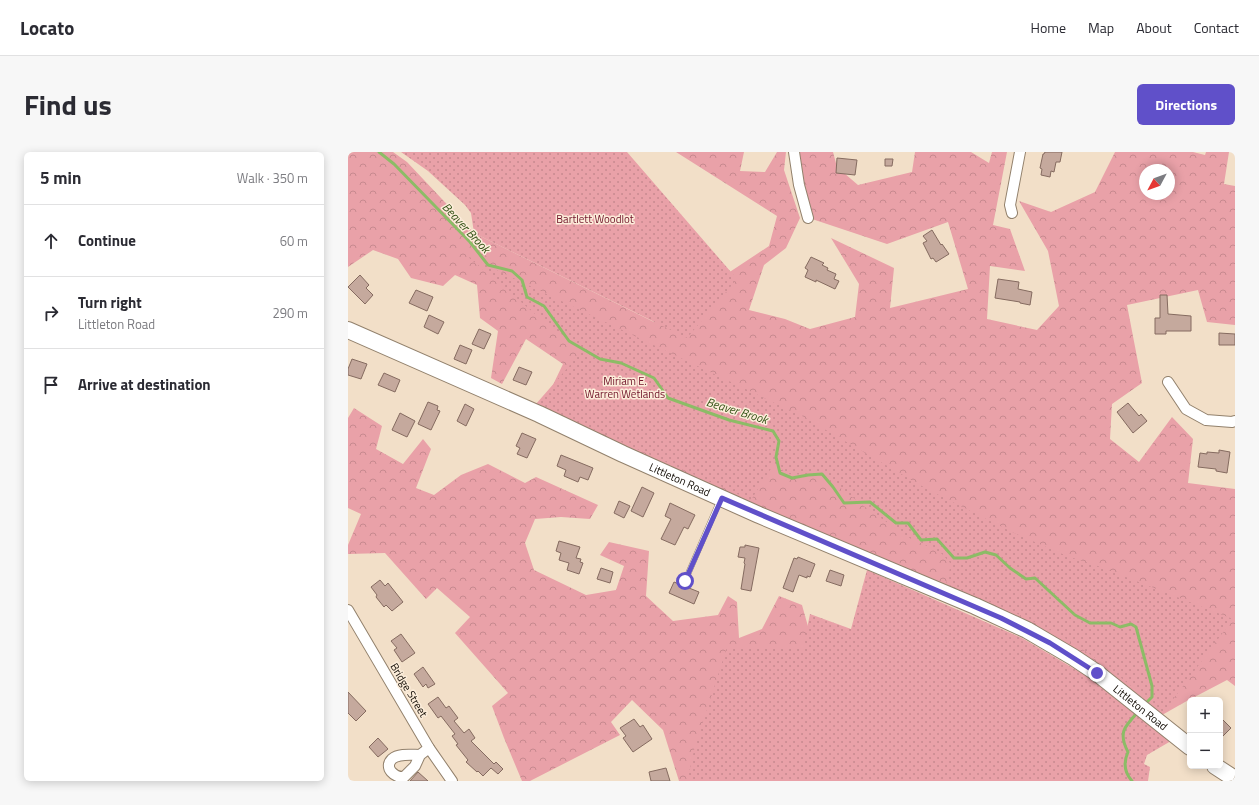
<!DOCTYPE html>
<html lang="en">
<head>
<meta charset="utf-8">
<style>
  body { margin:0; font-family:"Titillium Web",sans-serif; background:#f7f7f7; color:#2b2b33 }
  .controls { position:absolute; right:12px; bottom:12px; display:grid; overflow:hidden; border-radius:6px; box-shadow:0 2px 10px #0003 }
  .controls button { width:36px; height:36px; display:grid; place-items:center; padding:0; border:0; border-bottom:1px solid #e1e1e2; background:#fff; color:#2b2b33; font:20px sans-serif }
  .compass { position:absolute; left:791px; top:12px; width:36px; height:36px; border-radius:50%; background:#fff; box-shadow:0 2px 10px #0003; rotate:229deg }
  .stop { position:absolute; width:12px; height:12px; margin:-9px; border:3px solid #6050c9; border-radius:50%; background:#fff }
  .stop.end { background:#6050c9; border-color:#fff; box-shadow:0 1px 4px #0008 }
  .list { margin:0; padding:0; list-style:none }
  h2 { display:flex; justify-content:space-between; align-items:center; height:52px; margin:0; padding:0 16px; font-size:17px }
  h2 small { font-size:13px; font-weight:400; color:#7c7c81 }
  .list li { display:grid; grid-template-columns:26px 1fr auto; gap:12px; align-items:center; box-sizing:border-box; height:72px; padding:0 16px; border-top:1px solid #e1e1e2 }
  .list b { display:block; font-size:15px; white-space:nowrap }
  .list p { margin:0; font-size:13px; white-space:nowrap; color:#7c7c81 }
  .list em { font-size:13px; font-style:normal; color:#7c7c81 }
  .icon { flex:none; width:22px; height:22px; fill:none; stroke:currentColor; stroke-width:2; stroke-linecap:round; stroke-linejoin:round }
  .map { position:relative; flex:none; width:887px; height:629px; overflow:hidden; border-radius:6px }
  header { display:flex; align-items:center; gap:24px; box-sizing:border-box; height:56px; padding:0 20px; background:#fff; border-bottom:1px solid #e1e1e2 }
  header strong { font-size:19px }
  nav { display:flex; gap:22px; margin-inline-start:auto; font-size:14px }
  .intro { display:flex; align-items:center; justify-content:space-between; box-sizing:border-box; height:96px; padding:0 24px }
  h1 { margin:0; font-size:28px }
  .button { padding:10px 18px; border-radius:6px; background:#6050c9; color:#fff; font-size:14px; font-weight:700 }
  main { display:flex; gap:24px; padding:0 24px }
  aside { flex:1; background:#fff; border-radius:6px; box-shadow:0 2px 10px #0003 }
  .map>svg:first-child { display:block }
</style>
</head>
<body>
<header>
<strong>Locato</strong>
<nav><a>Home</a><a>Map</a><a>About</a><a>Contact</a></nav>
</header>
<div class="intro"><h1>Find us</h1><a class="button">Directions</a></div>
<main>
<aside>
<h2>5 min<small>Walk · 350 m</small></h2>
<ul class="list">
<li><svg class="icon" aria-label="ahead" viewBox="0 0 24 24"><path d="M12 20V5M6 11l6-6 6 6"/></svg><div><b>Continue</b></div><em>60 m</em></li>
<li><svg class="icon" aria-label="right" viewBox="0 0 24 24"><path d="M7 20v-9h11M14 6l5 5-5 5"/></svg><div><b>Turn right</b><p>Littleton Road</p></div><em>290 m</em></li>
<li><svg class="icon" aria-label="arrive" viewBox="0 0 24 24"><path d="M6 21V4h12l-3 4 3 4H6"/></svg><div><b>Arrive at destination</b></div></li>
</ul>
</aside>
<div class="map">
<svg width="887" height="629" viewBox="0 0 887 629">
  <defs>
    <pattern id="forest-crowns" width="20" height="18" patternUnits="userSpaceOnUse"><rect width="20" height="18" fill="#e9a1a8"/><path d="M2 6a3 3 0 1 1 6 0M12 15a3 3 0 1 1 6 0" fill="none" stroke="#c7898f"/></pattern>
    <pattern id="park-dots" width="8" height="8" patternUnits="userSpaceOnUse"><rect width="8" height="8" fill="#e9a1a8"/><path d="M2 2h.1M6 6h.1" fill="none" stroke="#c7898f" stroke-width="1.8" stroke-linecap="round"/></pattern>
  </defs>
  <rect width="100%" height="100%" fill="#f2dfc8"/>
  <g fill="url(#forest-crowns)" fill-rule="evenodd">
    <path d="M0,0H45L59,10L126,81L306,170L421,94L429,64L328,0H396L392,19L417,20L429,0H438L436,18L452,66L438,96L416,113L401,158L437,167L462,177L507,165L511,132L483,86L546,116L542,156L620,137L600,70L539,92L464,67L446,0H485L489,15L510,33L564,20L567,0H623L641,11L644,0H659L645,73L662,77L677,119L642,114L639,167L689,178L711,154L700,99L671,49L703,60L747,40L767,0H845L857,3L858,0H881L876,32L887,34V173L859,170L850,138L779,153L794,231L764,252L762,287L791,310L824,265L845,287L840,331L887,337V534L879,528L837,550L807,567L725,505L191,262L215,212L178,187L154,232L143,226L150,179L132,166L129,133L107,123L95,134L63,126L50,107L25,98L0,115ZM797,18H821V42H797Z"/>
    <polygon points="6,256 34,274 28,297 55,312 75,287 83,297 68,336 86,343 113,323 140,312 177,331 188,325 250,353 242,367 213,365 187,367 177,391 186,418 238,443 268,438 276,414 252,403 261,390 301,399 298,444 325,469 370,463 380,444 389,450 391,486 414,477 431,444 454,453 461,478 481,490 351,629 331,629 315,578 284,548 263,570 272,583 182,629 174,629 156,586 144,554 160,541 107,481 122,465 89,436 78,447 37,401 0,402 0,393 13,362 0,356 0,266"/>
  </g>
  <g fill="url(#park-dots)">
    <polygon points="53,0 279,0 389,127 339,186 126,81 123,61 117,53 80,19"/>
    <path d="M119,104L454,264L579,337L664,380L719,404L750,414L885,467L815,561C785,535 754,509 720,488C682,465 639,449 598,432L603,412L594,402L586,397L563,387L517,355L482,328L465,323L437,322L429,307L403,348L188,252L235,198L193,167Z"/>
    <polygon points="519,418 674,486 742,526 823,589 799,603 796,612 802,615 800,629 337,629 340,626 346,598 379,495 455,496 462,462 503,477"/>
  </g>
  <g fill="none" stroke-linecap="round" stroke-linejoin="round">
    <g stroke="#8cbc66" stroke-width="3">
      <polyline points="31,0 46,12 122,90 140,113 164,119 174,128 179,145 196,154 221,189 252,207 273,211 306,226 320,246 381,268 425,279 431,289 428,305 432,321 444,326 460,323 474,322 485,335 496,351 522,350 548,371 560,371 573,388 589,387 606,406 619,406 637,400 648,403 662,416 678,427 687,426 727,463 742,471 763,471 772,475 783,472 788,475 804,534 804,545 796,553"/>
      <path d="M784,629C776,620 775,611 780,600C770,581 776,575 790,560"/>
    </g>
  </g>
  <g fill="#c5a99d" stroke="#856b60">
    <polygon points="697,0 714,0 712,10 708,10 706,20 703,19 702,25 693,23 694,17 692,16 695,2 696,2"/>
    <polygon points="489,6 509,8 507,23 488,21"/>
    <polygon points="537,7 545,7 544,14 537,14"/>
    <polygon points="584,78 593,93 594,92 601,102 588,110 585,106 583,107 575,91 579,89 575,84"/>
    <polygon points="463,105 476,111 474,113 480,116 479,118 488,122 486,127 491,129 487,137 468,128 468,130 457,125 460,118 457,116"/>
    <polygon points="12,123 21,133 18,136 25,143 17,152 0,135"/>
    <polygon points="650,127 671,130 670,137 684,140 682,153 672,151 672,150 647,146"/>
    <polygon points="68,138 85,145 79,159 61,151"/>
    <polygon points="812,143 819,143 820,162 843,164 843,179 818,179 818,182 807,182 807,166 812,166"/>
    <polygon points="81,163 96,170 90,182 76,175"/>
    <polygon points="131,177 143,182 136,197 124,192"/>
    <polygon points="871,181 887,182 887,193 871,193"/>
    <polygon points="112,193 124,198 118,212 106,207"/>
    <polygon points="4,207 19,212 13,227 0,223 0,217"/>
    <polygon points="171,215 184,220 178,233 165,228"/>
    <polygon points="36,221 52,228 47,240 30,233"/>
    <polygon points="80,250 90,254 89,258 92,259 83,278 70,272"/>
    <polygon points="780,251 791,264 793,262 799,269 785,281 769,260"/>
    <polygon points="117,252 126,257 118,274 109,269"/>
    <polygon points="52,261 67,269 59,285 44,278"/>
    <polygon points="174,281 188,287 179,306 169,302 172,296 168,294"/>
    <polygon points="871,298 882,300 879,321 868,319 868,317 850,315 852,301 859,302 859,300 871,301"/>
    <polygon points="213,303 245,316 240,328 232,325 230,330 216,324 218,318 209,314"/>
    <polygon points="294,335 306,341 295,365 283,359"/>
    <polygon points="271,349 282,354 276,366 266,361"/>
    <polygon points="322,351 347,363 340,377 336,375 327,393 313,387 323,367 317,364"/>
    <polygon points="211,389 232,395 228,406 233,407 232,410 235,411 231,422 219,418 221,411 211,408 213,401 208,399"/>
    <polygon points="397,393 411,396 403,439 393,437 397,412 396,411 397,406 390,405 392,395 397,395"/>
    <polygon points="450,405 467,412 462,425 459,424 459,426 451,423 445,440 435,436 446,406 449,407"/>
    <polygon points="253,416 265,420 262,431 249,427"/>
    <polygon points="482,418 496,423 493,434 478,429"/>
    <polygon points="32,428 37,434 40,431 55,450 44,459 38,453 36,455 28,445 29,443 23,435"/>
    <polygon points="326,430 351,440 346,452 321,441"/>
    <polygon points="53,482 67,501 54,510 46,498 49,496 43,489"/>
    <polygon points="75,515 87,532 80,536 78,532 75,535 66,522"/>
    <polygon points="0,540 18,559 8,569 0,561"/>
    <polygon points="90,545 98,556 101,554 110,566 106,569 116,581 121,577 127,586 123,589 146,612 148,610 155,617 150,622 143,616 135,624 130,619 129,620 118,610 120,608 108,593 110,592 104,584 107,582 93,564 90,566 80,552"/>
    <polygon points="872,565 883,576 872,587"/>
    <polygon points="286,567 292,575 295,573 304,587 285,600 275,586 278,584 272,576"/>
    <polygon points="30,586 40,597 30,605 21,595"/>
    <polygon points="318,616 322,629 303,629 301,620"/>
    <polygon points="70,620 80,629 62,629"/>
  </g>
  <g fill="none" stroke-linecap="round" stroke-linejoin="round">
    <g stroke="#92816c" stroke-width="6">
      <polyline id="lane" points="337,429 372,348"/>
    </g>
    <g stroke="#92816c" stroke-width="12">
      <g id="street">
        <polyline points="446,0 451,33 460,66"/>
        <polyline points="664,61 662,53 672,0"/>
        <polyline points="820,230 838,257 858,268 884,270 887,269"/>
        <polyline points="0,458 81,596 104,629"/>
        <path d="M72,603C64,603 51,601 44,607C35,616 47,626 56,625L67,614L72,603L81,596"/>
      </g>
    </g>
    <g stroke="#92816c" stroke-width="18">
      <g id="primary">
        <path id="s1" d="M0,178L191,262L275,302L411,363L627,454L679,478L725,505L749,521L842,595"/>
        <polyline points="867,614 887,627"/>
      </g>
    </g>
    <use href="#lane" stroke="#fff" stroke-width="5"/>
    <use href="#street" stroke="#fff" stroke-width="10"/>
    <use href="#primary" stroke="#fff" stroke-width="16"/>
  </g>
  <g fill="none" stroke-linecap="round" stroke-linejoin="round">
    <polyline stroke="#6050c9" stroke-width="5" points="337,429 374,346 653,466 702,491 749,521"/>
  </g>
  <g text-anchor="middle" stroke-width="3" stroke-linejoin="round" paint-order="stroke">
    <g font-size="11" fill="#6f1228" stroke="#fcedda">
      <text x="247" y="71">Bartlett Woodlot</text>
      <text x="277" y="233">Miriam E.<tspan x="277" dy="13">Warren Wetlands</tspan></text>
    </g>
    <g font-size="11" fill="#110b04" stroke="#fcedda">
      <text dy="4" stroke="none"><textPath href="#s1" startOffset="364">Littleton Road</textPath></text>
      <text transform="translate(61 538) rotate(59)" y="4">Bridge Street</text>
      <text dy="4" stroke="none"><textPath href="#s1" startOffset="880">Littleton Road</textPath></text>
    </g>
    <g font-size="12" font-style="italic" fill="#345317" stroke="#fcedda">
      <text transform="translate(118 76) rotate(47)" y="4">Beaver Brook</text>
      <text transform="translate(389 259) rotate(17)" y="4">Beaver Brook</text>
    </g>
  </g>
</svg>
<div class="controls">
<button>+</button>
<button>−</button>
</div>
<svg class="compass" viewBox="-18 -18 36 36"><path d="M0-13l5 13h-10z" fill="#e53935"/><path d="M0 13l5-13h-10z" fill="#7c7c81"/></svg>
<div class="stop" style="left:337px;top:429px"></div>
<div class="stop end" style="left:749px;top:521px"></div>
</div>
</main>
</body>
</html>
